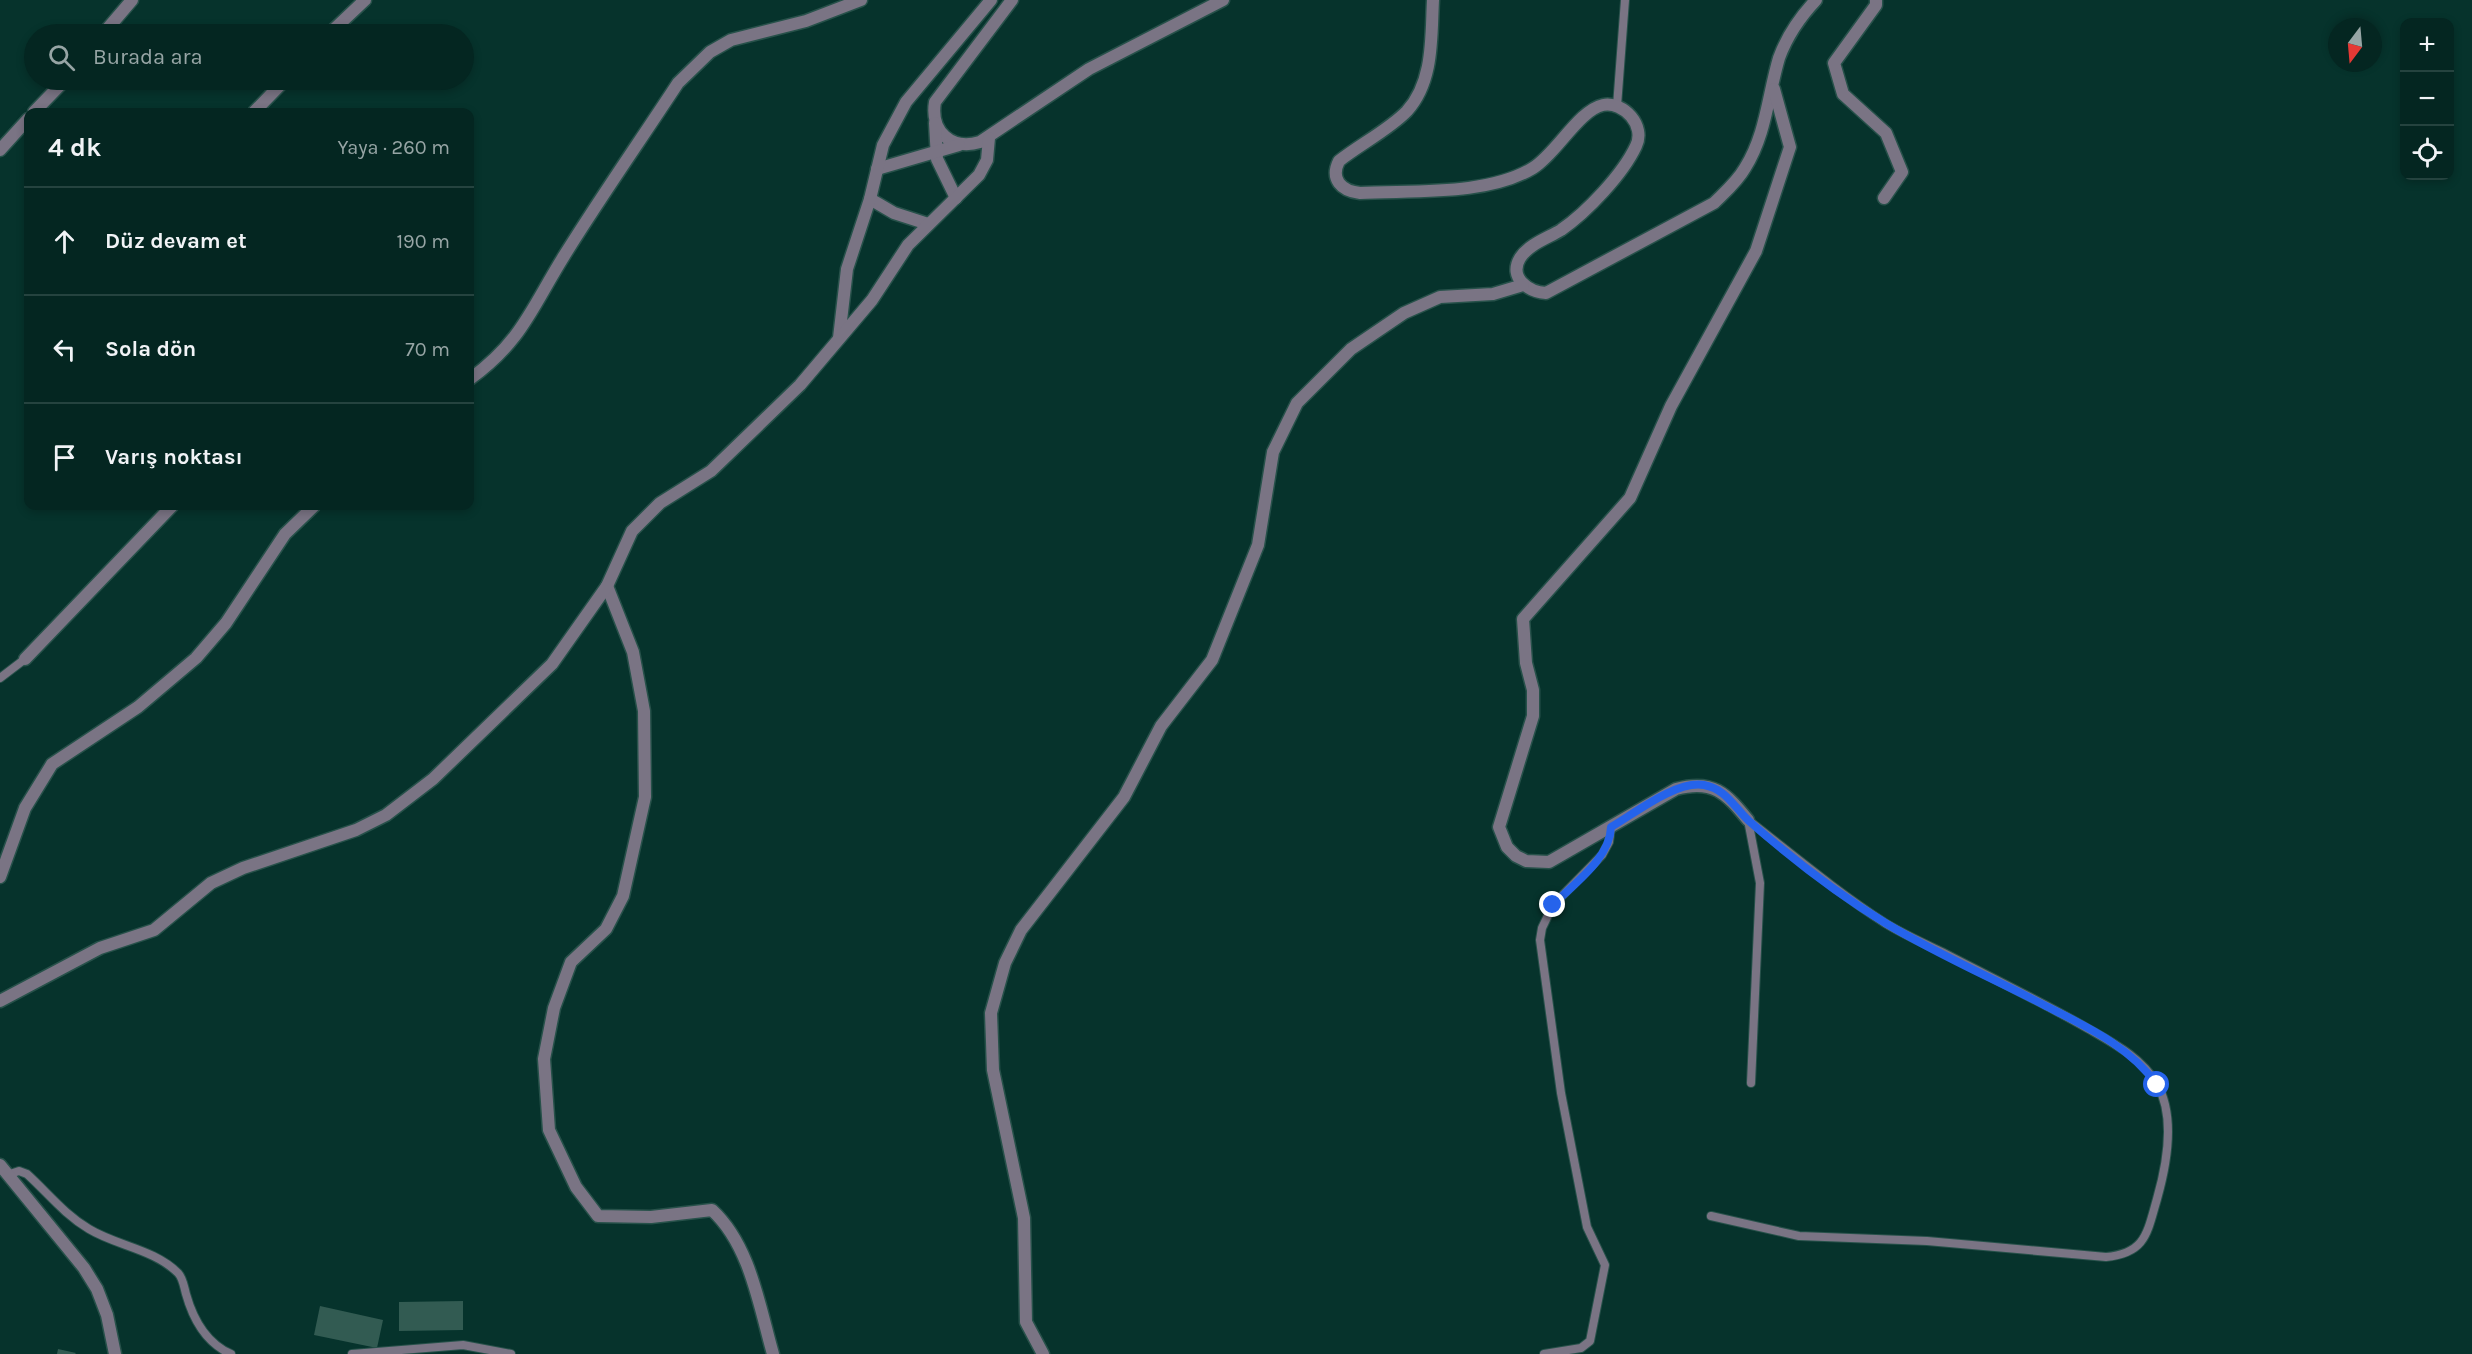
<!DOCTYPE html>
<html lang="tr">
<head>
<meta charset="utf-8">
<style>
  body { margin:0; font-family:Karla,sans-serif; background:#0d2e2a; color:#f1f3f6 }
  .controls { position:absolute; right:18px; top:18px; display:grid; overflow:hidden; border-radius:12px; box-shadow:0 3px 9px #0003 }
  .controls button { width:54px; height:54px; display:grid; place-items:center; padding:0; border:0; border-bottom:2px solid #25433f; background:#042621; color:#f1f3f6; font:30px sans-serif }
  .compass { position:absolute; left:2328px; top:18px; width:54px; height:54px; border-radius:50%; background:#042621; box-shadow:0 3px 9px #0003; rotate:196deg }
  .stop { position:absolute; width:18px; height:18px; margin:-14px; border:4px solid #2563eb; border-radius:50%; background:#fff }
  .stop.end { background:#2563eb; border-color:#fff; box-shadow:0 2px 6px #0008 }
  .list { margin:0; padding:0; list-style:none }
  h2 { display:flex; justify-content:space-between; align-items:center; height:78px; margin:0; padding:0 24px; font-size:26px }
  h2 small { font-size:20px; font-weight:400; color:#97a5a5 }
  .list li { display:grid; grid-template-columns:39px 1fr auto; gap:18px; align-items:center; box-sizing:border-box; height:108px; padding:0 24px; border-top:2px solid #25433f }
  .list b { display:block; font-size:22px; white-space:nowrap }
  .list em { font-size:20px; font-style:normal; color:#97a5a5 }
  .icon { flex:none; width:33px; height:33px; fill:none; stroke:currentColor; stroke-width:2; stroke-linecap:round; stroke-linejoin:round }
  .map { position:relative; flex:none; width:2472px; height:1354px; overflow:hidden }
  .search { position:absolute; background:#042621; box-shadow:0 3px 9px #0003; left:24px; top:24px; width:450px; height:66px; display:flex; align-items:center; gap:15px; box-sizing:border-box; padding:0 21px; border-radius:33px; color:#97a5a5; font-size:22px }
  .panel { position:absolute; background:#042621; box-shadow:0 3px 9px #0003; left:24px; top:108px; width:450px; height:402px; border-radius:12px }
  .map>svg:first-child { display:block }
</style>
</head>
<body>
<div class="map">
<svg width="2472" height="1354" viewBox="0 0 2472 1354">
  <rect width="100%" height="100%" fill="#06332c"/>
  <g fill="#325b52">
    <polygon points="463,1301 463,1330 399,1331 399,1302"/>
    <polygon points="320,1306 383,1320 377,1348 314,1335"/>
    <polygon points="58,1349 76,1353 75,1354 57,1354"/>
  </g>
  <g fill="none" stroke-linecap="round" stroke-linejoin="round">
    <g stroke="#27514a" stroke-width="10">
      <g id="service">
        <polyline points="1617,106 1625,0"/>
        <polyline points="0,678 25,659"/>
        <polyline points="1748,820 1760,883 1751,1083"/>
        <path d="M10,1174L19,1171L27,1174C48,1193 64,1214 89,1229C117,1246 154,1249 178,1273C183,1278 184,1287 186,1294C193,1319 206,1343 231,1354"/>
        <path d="M1711,1216L1799,1236L1927,1241L2106,1257C2146,1253 2147,1233 2157,1199C2167,1164 2176,1117 2157,1084C2141,1057 2113,1043 2087,1028C2040,1001 1990,977 1942,952C1923,943 1903,934 1885,923C1837,892 1793,855 1748,820"/>
        <polyline points="352,1354 463,1345 511,1354"/>
        <polyline points="1544,1354 1581,1348 1590,1341 1605,1265 1587,1227 1561,1093 1540,940 1542,928 1553,905 1602,855 1609,842 1611,827"/>
      </g>
    </g>
    <g stroke="#27514a" stroke-width="15">
      <g id="minor">
        <path d="M1433,0C1431,37 1434,81 1407,111C1390,129 1359,145 1339,161C1330,179 1341,191 1360,193C1413,190 1487,196 1533,168C1556,154 1579,110 1603,105C1624,101 1646,126 1636,146C1623,174 1587,212 1561,230C1548,238 1529,244 1520,258C1508,278 1529,292 1546,293L1714,203C1725,192 1737,182 1745,168C1766,135 1768,95 1779,58C1787,36 1800,17 1816,0"/>
        <polyline points="1876,0 1876,5 1834,63 1843,94 1886,133 1902,172 1884,198"/>
        <polyline points="103,34 132,0"/>
        <polyline points="329,34 365,0"/>
        <polyline points="34,112 65,80"/>
        <polyline points="254,112 285,80"/>
        <polyline points="0,150 28,119"/>
        <path d="M470,379C522,341 531,309 564,256C600,198 640,141 678,83L710,52L731,40L806,21L861,0"/>
        <path d="M607,586L633,652L644,711L645,797L623,896L606,929L571,962L554,1008L544,1059L549,1130L576,1187L598,1216L651,1217L712,1210C750,1245 759,1305 773,1354"/>
        <polyline points="25,659 172,506"/>
        <path d="M1748,820C1726,793 1713,779 1676,789L1549,862L1526,861L1516,856L1507,847L1499,827L1533,716V690L1526,663L1523,619L1630,498L1671,406L1756,251L1790,147L1774,89"/>
        <polyline points="0,877 25,808 52,764 138,707 196,658 226,623 285,534 314,506"/>
        <polyline points="1043,1354 1026,1322 1024,1218 993,1070 991,1013 1005,963 1021,930 1124,797 1161,726 1212,660 1258,545 1273,452 1297,403 1351,349 1404,313 1440,297 1493,294 1523,285"/>
      </g>
    </g>
    <g stroke="#27514a" stroke-width="15">
      <g id="tertiary">
        <path d="M1012,0L935,102C930,131 951,151 980,142L1089,69L1223,0"/>
        <polyline points="935,123 937,159 956,198"/>
        <polyline points="877,169 959,145"/>
        <polyline points="870,199 894,213 928,224"/>
        <polyline points="839,338 847,269 870,199 883,145 906,102 991,0"/>
        <polyline points="0,1001 100,948 154,930 211,883 243,868 356,830 386,815 433,779 552,664 607,586 632,531 660,503 711,471 800,385 872,300 908,245 979,175 987,160 989,138"/>
        <polyline points="0,1165 84,1268 97,1289 107,1315 115,1354"/>
      </g>
    </g>
    <use href="#service" stroke="#7a7484" stroke-width="8"/>
    <use href="#minor" stroke="#7a7484" stroke-width="12"/>
    <use href="#tertiary" stroke="#7a7484" stroke-width="12"/>
  </g>
  <g fill="none" stroke-linecap="round" stroke-linejoin="round">
    <path stroke="#2563eb" stroke-width="8" d="M1553,905C1573,884 1610,859 1611,827C1634,814 1676,780 1704,785C1726,789 1734,807 1749,821C1791,858 1839,895 1887,924C1937,954 1992,978 2044,1005C2085,1026 2130,1046 2157,1085"/>
  </g>
</svg>
<div class="controls">
<button>+</button>
<button>−</button>
<button><svg class="icon" aria-label="locate" viewBox="0 0 24 24"><circle cx="12" cy="12" r="6"/><path d="M12 2v4M12 18v4M2 12h4M18 12h4"/></svg></button>
</div>
<svg class="compass" viewBox="-18 -18 36 36"><path d="M0-13l5 13h-10z" fill="#e53935"/><path d="M0 13l5-13h-10z" fill="#97a5a5"/></svg>
<div class="stop" style="left:2157px;top:1085px"></div>
<div class="stop end" style="left:1553px;top:905px"></div>
<div class="search"><svg class="icon" aria-label="search" viewBox="0 0 24 24"><circle cx="10" cy="10" r="6"/><path d="M15 15l6 6"/></svg>Burada ara</div>
<section class="panel">
<h2>4 dk<small>Yaya · 260 m</small></h2>
<ul class="list">
<li><svg class="icon" aria-label="ahead" viewBox="0 0 24 24"><path d="M12 20V5M6 11l6-6 6 6"/></svg><div><b>Düz devam et</b></div><em>190 m</em></li>
<li><svg class="icon" aria-label="left" viewBox="0 0 24 24"><path d="M17 20v-9H6M10 6l-5 5 5 5"/></svg><div><b>Sola dön</b></div><em>70 m</em></li>
<li><svg class="icon" aria-label="arrive" viewBox="0 0 24 24"><path d="M6 21V4h12l-3 4 3 4H6"/></svg><div><b>Varış noktası</b></div></li>
</ul>
</section>
</div>
</body>
</html>
